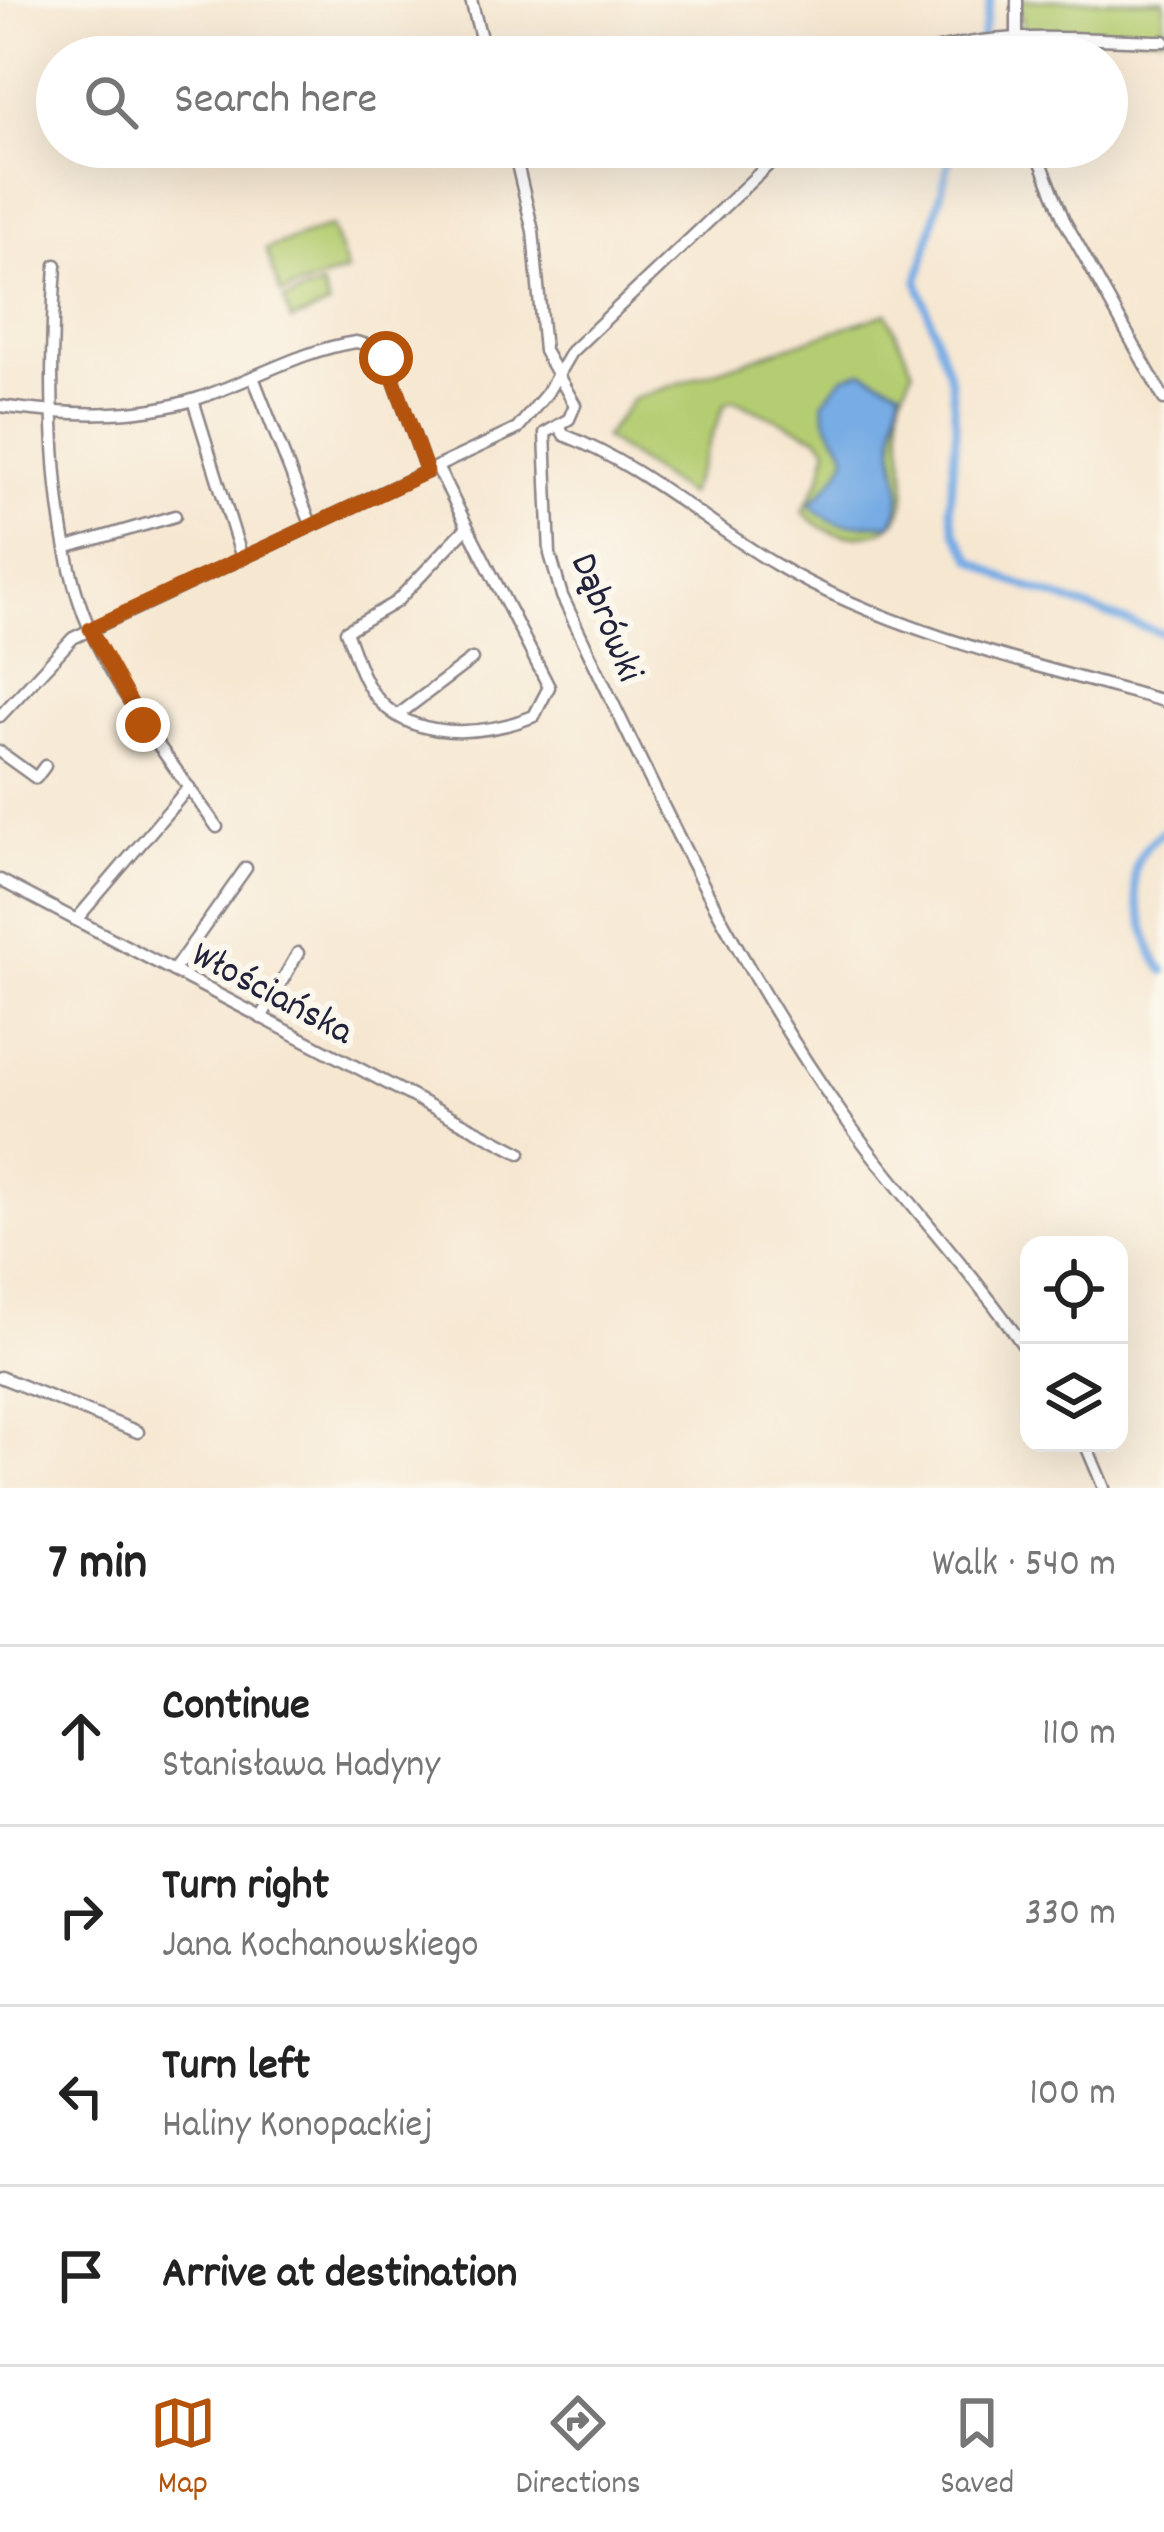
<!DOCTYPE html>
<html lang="en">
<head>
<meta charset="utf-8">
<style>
  body { margin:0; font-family:Dekko,sans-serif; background:#f2f2f2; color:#222 }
  .controls { position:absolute; right:36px; bottom:36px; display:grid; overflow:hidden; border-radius:24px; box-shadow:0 12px 48px #0002 }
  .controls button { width:108px; height:108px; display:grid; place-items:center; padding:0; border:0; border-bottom:3px solid #e0e0e0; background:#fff; color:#222; font:60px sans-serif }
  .stop { position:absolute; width:36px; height:36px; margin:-27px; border:9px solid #b45309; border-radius:50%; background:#fff }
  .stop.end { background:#b45309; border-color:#fff; box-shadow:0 3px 12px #0008 }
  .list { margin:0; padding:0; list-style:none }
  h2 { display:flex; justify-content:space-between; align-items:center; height:156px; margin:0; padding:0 48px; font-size:51px }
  h2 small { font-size:39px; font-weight:400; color:#767676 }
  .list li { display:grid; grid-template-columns:78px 1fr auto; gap:36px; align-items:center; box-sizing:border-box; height:180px; padding:0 48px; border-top:3px solid #e0e0e0 }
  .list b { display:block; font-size:45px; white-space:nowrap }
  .list p { margin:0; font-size:39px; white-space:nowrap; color:#767676 }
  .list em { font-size:39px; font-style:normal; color:#767676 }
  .icon { flex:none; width:66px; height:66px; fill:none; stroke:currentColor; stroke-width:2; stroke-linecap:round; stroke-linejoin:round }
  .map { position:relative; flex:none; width:1164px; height:1488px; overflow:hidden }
  .search { position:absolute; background:#fff; box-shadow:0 12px 48px #0002; left:36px; right:36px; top:36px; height:132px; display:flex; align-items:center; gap:30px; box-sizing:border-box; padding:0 42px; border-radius:66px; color:#767676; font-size:45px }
  .sheet { height:876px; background:#fff }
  nav { display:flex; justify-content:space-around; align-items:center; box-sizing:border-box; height:168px; border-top:3px solid #e0e0e0; background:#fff; font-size:33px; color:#767676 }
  nav a { display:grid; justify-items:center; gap:6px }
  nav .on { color:#b45309 }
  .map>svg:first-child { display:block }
</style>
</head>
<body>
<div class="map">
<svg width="1164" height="1488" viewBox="0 0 1164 1488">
  <rect width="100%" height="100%" fill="#fbf7ec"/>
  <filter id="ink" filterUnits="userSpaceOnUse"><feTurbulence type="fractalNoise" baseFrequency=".00833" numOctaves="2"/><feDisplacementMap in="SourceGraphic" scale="24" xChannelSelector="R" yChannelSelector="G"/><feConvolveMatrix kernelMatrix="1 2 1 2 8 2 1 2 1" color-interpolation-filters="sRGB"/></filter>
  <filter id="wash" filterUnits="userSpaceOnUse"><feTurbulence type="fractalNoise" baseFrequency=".004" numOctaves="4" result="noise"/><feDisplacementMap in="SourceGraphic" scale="48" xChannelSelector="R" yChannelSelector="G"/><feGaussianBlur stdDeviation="2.7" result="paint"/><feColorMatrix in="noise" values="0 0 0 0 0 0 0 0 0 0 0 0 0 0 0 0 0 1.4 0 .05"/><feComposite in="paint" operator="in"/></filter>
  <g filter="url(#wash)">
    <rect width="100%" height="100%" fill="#f6e7d1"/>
    <g fill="#b5cd72" stroke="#6c7856" stroke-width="3">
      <polygon points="1020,0 1164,0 1164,36 1024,33"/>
      <polygon points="331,226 347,271 281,294 266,249"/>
      <polygon points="322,286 329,306 291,321 284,300"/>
      <path d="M887,313L913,370C907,383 901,392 900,405C896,452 932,531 861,535C835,537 821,530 803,512L821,477L828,447L817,437L734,400L725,404L688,495L604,438L633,399Z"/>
    </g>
    <path fill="#77ace4" stroke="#4c6790" stroke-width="3" d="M862,371L901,388C898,409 891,437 895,458C900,483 906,502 890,525C851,520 840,535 810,504C880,435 826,457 823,401L844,376Z"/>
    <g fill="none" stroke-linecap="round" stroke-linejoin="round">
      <g stroke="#77ace4" stroke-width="8">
        <polyline points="977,57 991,0"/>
        <polyline points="953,147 918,282 951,381 956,428 950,505 955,531 973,560 1010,581 1164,634"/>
        <path d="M1164,831C1124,860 1132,885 1144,926C1149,942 1152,958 1164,971"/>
      </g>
    </g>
  </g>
  <g filter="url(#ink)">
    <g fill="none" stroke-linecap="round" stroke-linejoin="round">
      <g stroke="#8c8486" stroke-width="15">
        <g id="minor">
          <polyline points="471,0 486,57"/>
          <path d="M913,57C992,28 1082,40 1164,41"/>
          <polyline points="1017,57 1017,0"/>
          <path d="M513,147L533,231L544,351L575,405L569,419L545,433L550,554L562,596C647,774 729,955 844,1117C902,1199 973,1270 1029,1354"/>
          <polyline points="1035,147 1064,220 1164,399"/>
          <path d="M56,265C49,367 47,532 89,627C121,699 171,762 217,827"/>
          <polyline points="253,377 311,524"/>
          <polyline points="193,400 242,558"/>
          <path d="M0,406C65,415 133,419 196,399C249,382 301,350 356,342L376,347L386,358L427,472"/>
          <path d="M559,425L564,435C642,465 704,522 775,564C885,630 1041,667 1164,701"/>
          <path d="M437,467L549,687L534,716C484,736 409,743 373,693C360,675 354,651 346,631L396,602L467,527"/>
          <polyline points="68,547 175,516"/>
          <polyline points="398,715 472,659"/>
          <polyline points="0,716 73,638 517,429 547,393 571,352 787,147"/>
          <polyline points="0,752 36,778 45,766"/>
          <polyline points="0,880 520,1153"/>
          <polyline points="76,920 189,787"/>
          <polyline points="173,971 246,868"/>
          <polyline points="261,1018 298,953"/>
          <polyline points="0,1377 138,1432"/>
          <polyline points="1085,1443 1104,1488"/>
        </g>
      </g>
      <use href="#minor" stroke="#fff" stroke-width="10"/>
    </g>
  </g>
  <g fill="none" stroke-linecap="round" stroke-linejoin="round" filter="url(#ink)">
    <polyline stroke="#b45309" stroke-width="15" points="143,725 90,629 427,472 386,358"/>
  </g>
  <g text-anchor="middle" stroke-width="12" stroke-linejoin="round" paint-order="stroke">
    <g font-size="39" fill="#22223b" stroke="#fbf7ec">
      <text transform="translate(610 616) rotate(68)" y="14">Dąbrówki</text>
      <text transform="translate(274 990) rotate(28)" y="14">Włościańska</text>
    </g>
  </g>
</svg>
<div class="controls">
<button><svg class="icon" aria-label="locate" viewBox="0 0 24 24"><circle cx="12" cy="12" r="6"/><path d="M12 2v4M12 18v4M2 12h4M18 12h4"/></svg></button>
<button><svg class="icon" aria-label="layers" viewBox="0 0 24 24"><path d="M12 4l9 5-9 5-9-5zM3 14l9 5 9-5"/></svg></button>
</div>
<div class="stop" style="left:386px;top:358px"></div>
<div class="stop end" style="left:143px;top:725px"></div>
<div class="search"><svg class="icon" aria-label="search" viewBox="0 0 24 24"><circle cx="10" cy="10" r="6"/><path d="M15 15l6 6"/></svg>Search here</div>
</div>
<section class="sheet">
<h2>7 min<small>Walk · 540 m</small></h2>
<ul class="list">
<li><svg class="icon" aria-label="ahead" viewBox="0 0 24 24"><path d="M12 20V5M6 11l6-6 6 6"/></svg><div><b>Continue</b><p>Stanisława Hadyny</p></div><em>110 m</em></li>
<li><svg class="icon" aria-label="right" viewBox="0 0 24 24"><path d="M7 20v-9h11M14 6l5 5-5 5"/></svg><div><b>Turn right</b><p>Jana Kochanowskiego</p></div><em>330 m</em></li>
<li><svg class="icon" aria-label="left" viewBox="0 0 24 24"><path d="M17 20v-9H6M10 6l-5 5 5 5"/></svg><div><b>Turn left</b><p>Haliny Konopackiej</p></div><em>100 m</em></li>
<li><svg class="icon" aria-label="arrive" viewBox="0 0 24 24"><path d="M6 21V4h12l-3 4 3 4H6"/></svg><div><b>Arrive at destination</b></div></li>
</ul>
</section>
<nav>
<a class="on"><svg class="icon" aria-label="map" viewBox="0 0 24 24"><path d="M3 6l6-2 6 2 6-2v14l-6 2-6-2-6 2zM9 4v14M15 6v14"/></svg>Map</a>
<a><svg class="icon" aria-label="directions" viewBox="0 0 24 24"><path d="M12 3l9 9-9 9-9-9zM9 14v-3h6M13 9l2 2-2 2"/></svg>Directions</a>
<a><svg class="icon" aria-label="saved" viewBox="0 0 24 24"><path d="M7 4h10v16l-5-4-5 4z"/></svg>Saved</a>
</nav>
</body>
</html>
